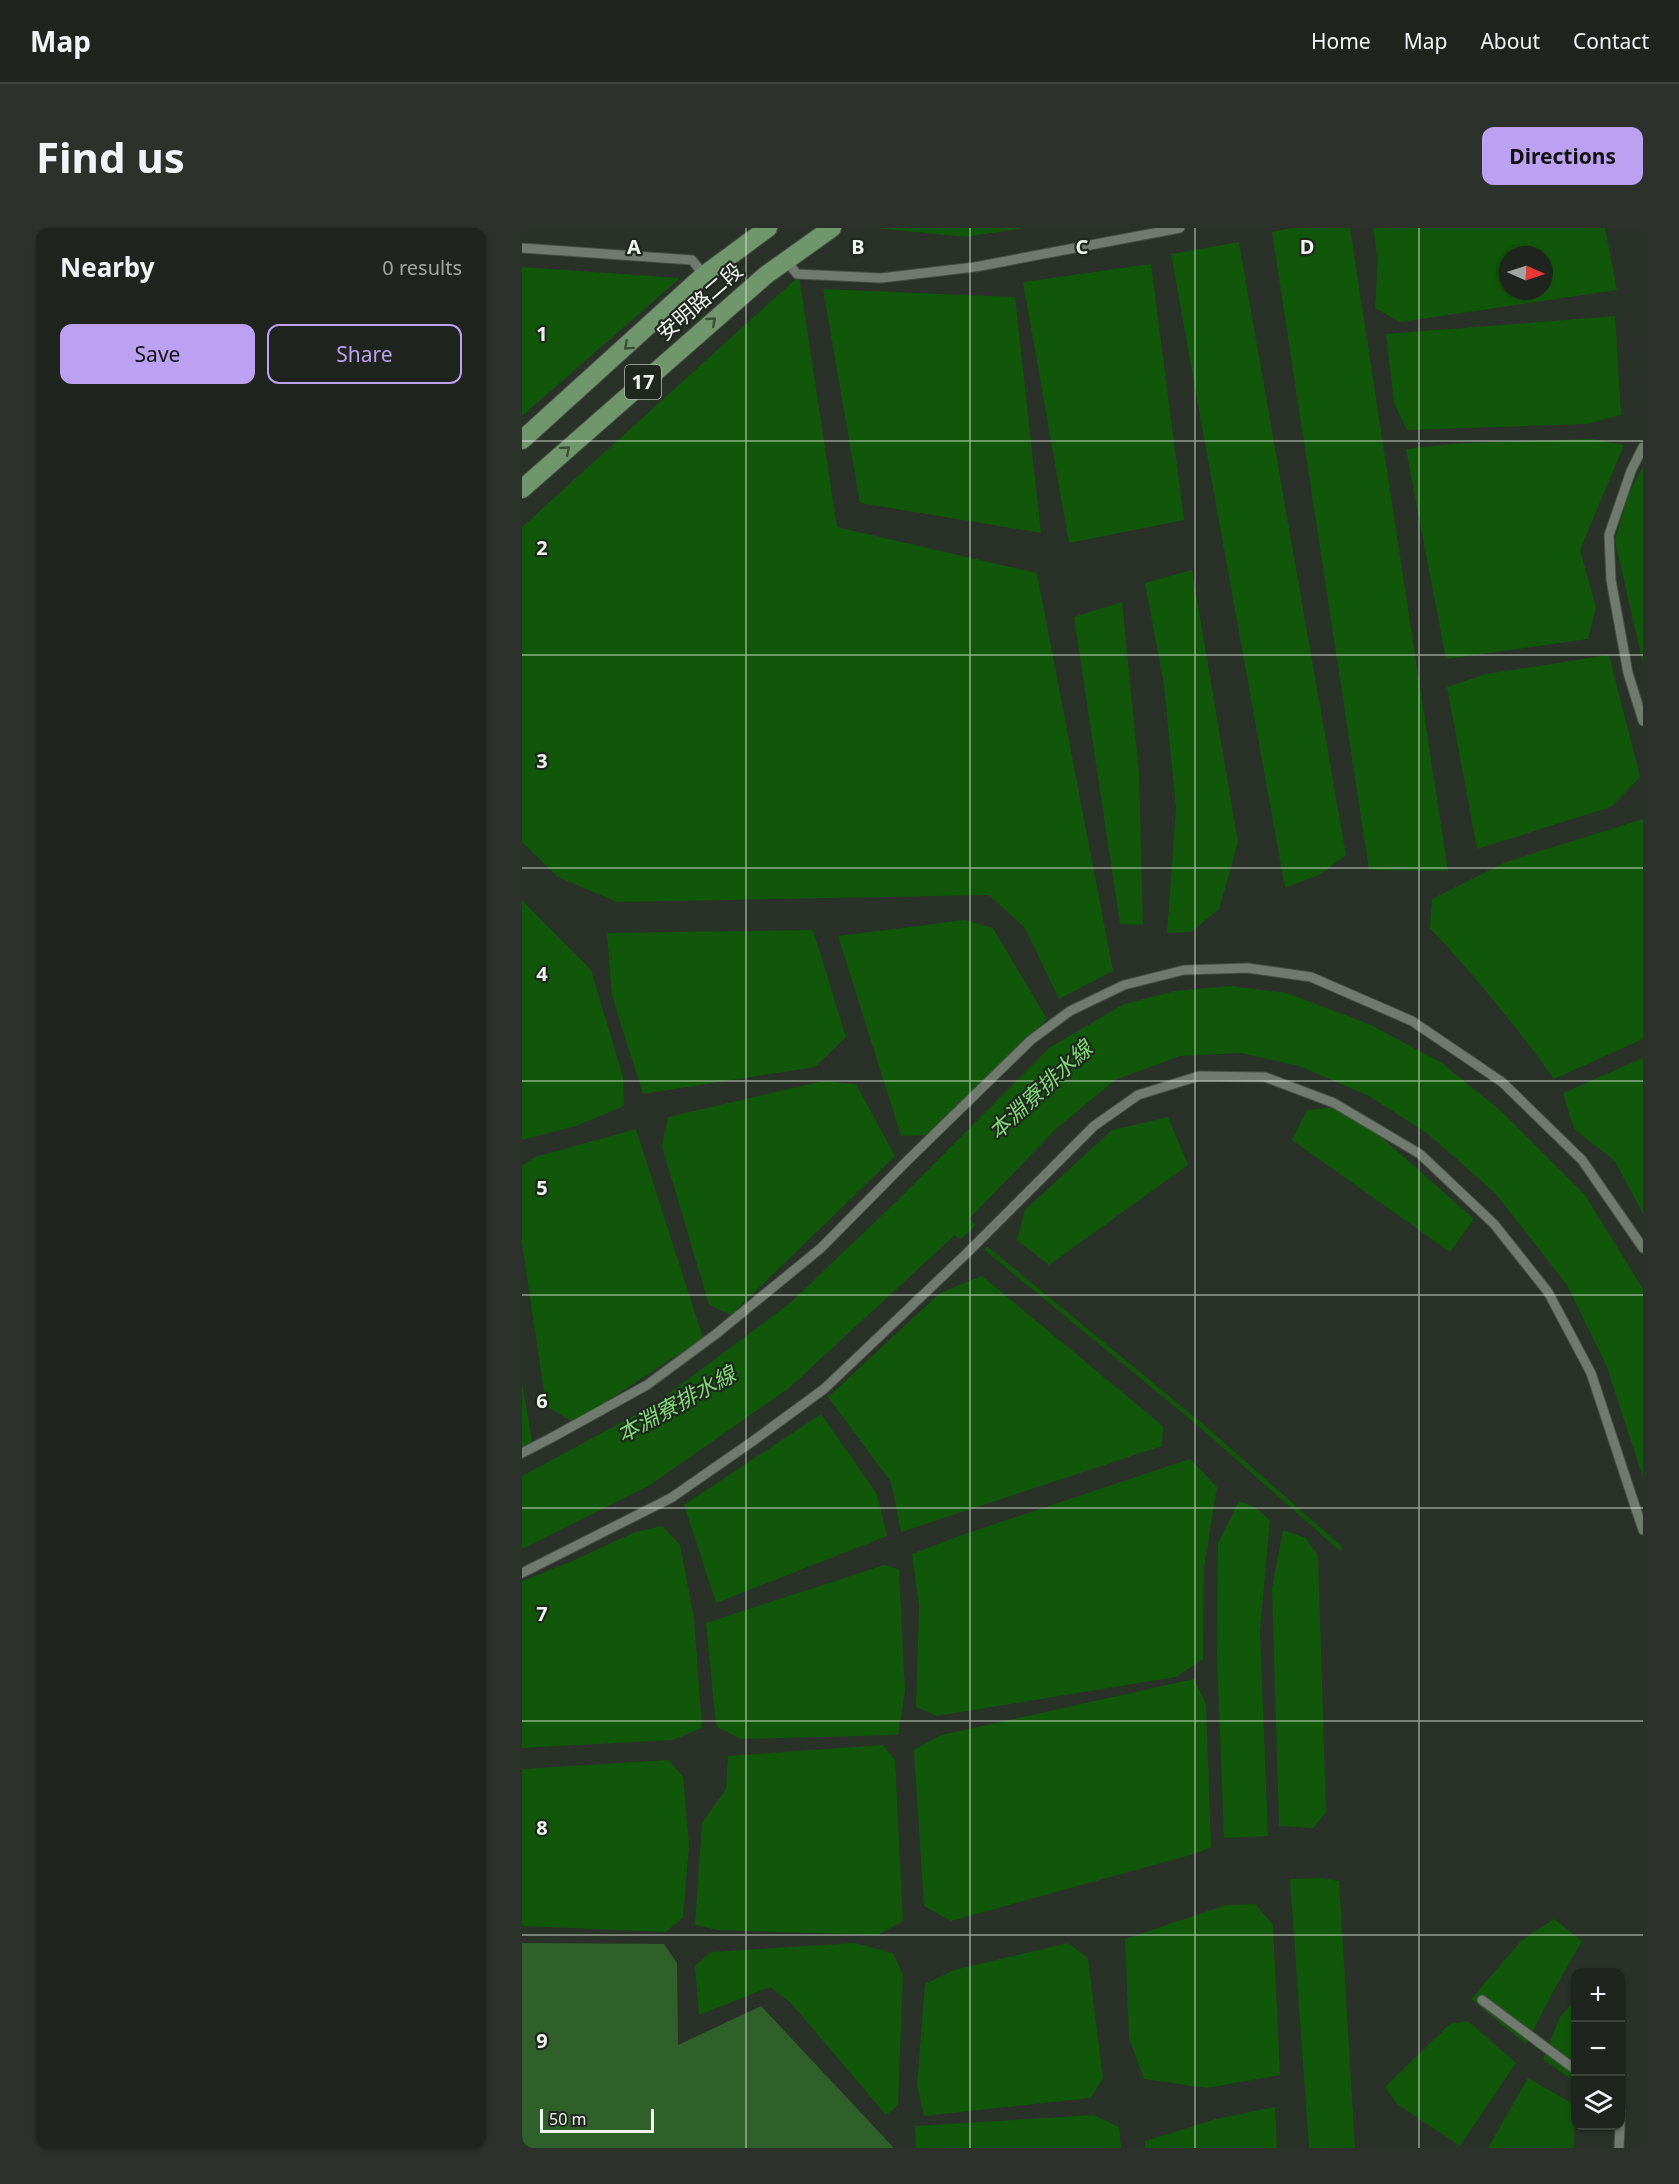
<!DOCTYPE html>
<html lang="en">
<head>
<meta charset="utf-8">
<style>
  body { margin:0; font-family:"Noto Sans","Noto Sans TC",sans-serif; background:#2c312b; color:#f1f3f6 }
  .controls { position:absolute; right:18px; bottom:18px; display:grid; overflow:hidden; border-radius:12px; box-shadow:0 2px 4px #0004 }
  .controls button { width:54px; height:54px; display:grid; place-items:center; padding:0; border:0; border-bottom:2px solid #3c423c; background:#1f251e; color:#f1f3f6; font:30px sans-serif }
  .compass { position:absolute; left:977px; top:18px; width:54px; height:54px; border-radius:50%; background:#1f251e; box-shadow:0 2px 4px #0004; rotate:93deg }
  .scale { position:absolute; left:18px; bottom:15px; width:114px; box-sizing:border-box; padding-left:6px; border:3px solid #eff4ee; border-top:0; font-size:16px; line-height:21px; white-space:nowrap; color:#eff4ee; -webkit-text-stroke:4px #1f271e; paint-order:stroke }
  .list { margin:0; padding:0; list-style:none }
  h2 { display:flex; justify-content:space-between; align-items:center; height:78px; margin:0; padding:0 24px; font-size:26px }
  h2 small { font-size:20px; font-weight:400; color:#a1a5a4 }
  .actions { display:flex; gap:12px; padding:18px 24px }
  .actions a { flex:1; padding:14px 0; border:2px solid #bca0f2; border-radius:12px; text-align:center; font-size:21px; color:#bca0f2 }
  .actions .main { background:#bca0f2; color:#111 }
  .icon { flex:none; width:33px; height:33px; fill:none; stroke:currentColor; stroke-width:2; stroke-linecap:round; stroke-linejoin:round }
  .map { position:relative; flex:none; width:1121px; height:1920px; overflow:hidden; border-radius:12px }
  header { display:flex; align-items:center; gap:36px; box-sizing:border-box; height:84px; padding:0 30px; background:#1f251e; border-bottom:2px solid #3c423c }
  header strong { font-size:28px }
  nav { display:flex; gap:33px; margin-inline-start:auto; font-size:21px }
  .intro { display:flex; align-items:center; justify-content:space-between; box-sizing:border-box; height:144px; padding:0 36px }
  h1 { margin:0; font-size:42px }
  .button { padding:15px 27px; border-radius:12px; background:#bca0f2; color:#111; font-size:21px; font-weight:700 }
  main { display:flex; gap:36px; padding:0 36px }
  aside { flex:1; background:#1f251e; border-radius:12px; box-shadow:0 2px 4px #0004 }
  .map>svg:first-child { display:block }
</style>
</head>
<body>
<header>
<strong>Map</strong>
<nav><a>Home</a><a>Map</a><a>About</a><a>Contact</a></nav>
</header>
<div class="intro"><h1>Find us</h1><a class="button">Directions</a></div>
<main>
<aside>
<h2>Nearby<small>0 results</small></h2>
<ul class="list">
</ul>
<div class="actions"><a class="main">Save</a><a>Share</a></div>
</aside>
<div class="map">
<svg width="1121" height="1920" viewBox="0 0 1121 1920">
  <rect width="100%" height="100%" fill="#293128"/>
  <polygon fill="#2f602a" points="0,1715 142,1716 155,1735 156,1817 239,1778 372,1920 0,1920"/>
  <g fill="#11570a" fill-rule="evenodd">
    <polygon points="353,0 503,0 444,9"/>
    <polygon points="769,0 828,0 926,643 847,642 750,4"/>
    <path d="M851,0H1083L1095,62L878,94L853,80L856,31ZM986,27H1022V63H986Z"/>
    <polygon points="717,14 824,627 799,646 763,660 649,26"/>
    <polygon points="629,36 662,292 547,315 501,54"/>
    <polygon points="0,39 158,50 0,188"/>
    <polygon points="277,48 315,299 515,345 591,743 537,771 503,700 467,667 95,674 36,649 0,614 0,299"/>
    <polygon points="301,61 493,69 519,305 338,275"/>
    <polygon points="1093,88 1099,187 1064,196 885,202 872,175 864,106"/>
    <polygon points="1070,211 1102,217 1058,322 1074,379 1066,411 924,431 884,221 940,215"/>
    <polygon points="1121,238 1121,436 1093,313 1106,267"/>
    <polygon points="670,342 716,615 697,681 669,704 645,705 654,580 642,457 623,355"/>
    <polygon points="600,374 617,545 621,697 598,696 552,389"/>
    <polygon points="1087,427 1118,549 1089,579 955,621 925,459 964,446"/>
    <path d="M1121,591V811L1032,851C994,798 953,748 908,700L910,671L984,634Z"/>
    <polygon points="0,672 69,742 101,849 102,878 54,898 0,912"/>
    <polygon points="443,692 471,700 525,791 405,907 379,908 316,708"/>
    <polygon points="291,702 324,809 293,839 121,866 90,768 85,705"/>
    <polygon points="708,758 765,765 849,797 920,835 979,883 1063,967 1121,1061 1121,1250 1085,1139 1045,1057 973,965 906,906 847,868 777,838 719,825 658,828 593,852 534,901 447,991 454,997 439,1011 433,1007 267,1160 128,1257 0,1321 0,1248 130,1178 268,1075 378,970 527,820 602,776 653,763"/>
    <polygon points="1121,830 1121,986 1093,933 1052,901 1041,865"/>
    <polygon points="301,853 334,856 373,928 209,1087 187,1077 140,918 146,889"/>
    <polygon points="824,878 952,991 928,1024 770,912 785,882"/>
    <polygon points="646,889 666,937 527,1037 495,1012 503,982 590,902"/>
    <polygon points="114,901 181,1110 52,1195 24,1178 0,1015 0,938 13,929"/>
    <polygon points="460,1048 641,1198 640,1218 379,1304 369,1254 306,1169 418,1065"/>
    <polygon points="0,1154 11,1220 0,1224"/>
    <polygon points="299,1186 355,1266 365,1308 194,1375 162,1277"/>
    <polygon points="668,1231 695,1259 682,1339 681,1431 654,1449 415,1488 394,1479 397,1377 390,1326 437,1308"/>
    <polygon points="717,1273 733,1279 748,1292 738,1403 746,1608 702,1610 695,1428 696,1315"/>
    <polygon points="140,1298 158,1317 172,1391 180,1500 151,1512 0,1520 0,1353 48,1334 113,1304"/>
    <polygon points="761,1302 784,1310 796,1328 804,1584 791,1600 757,1598 750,1360"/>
    <polygon points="362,1337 377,1341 383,1464 376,1507 218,1511 194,1498 184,1395"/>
    <polygon points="672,1451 684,1476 689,1619 672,1626 429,1693 402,1678 392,1522 419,1507"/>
    <polygon points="361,1517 373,1532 381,1693 356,1707 195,1702 173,1697 180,1595 204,1561 206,1528"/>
    <polygon points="146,1532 161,1548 167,1617 161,1689 144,1704 0,1698 0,1541"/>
    <polygon points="799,1650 817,1653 833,1920 787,1920 768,1651"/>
    <polygon points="733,1676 751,1697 758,1847 685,1860 622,1851 607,1810 603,1711 704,1677"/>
    <polygon points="1032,1691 1060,1713 1033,1760 1004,1816 949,1771 1000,1712"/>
    <polygon points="333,1715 371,1725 381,1747 376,1877 364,1887 269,1775 248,1759 177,1787 173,1738 189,1724"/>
    <polygon points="546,1715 566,1730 581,1850 569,1870 402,1888 395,1857 403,1756 432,1742"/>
    <polygon points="1053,1772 1053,1854 1021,1831 1038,1789"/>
    <polygon points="946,1793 994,1835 938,1918 875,1876 863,1859 928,1796"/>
    <polygon points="1006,1850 1053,1877 1052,1920 966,1920"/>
    <polygon points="753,1879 755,1920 623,1920 623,1913 694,1891"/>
    <polygon points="572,1887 597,1899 599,1920 394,1920 393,1898"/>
  </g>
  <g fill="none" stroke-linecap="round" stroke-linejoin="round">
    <polyline stroke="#11570a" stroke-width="4.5" points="465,1021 681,1199 818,1320"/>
    <g stroke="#464e45" stroke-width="11">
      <g id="lane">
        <polyline points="0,20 170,32 182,47"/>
        <polyline points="264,32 275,46 359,50 453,39 658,0"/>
        <polyline points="1121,219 1109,243 1087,307 1089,352 1106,445 1121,493"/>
        <polyline points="0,1225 29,1210 125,1157 194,1106 299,1020 385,933 509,812 548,783 602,757 662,742 726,740 789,749 890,793 980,854 1060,932 1121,1020"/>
        <polyline points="0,1345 149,1270 231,1213 302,1161 445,1025 572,898 616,867 677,848 743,849 812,875 898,926 972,996 1026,1064 1069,1145 1121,1302"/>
        <polyline points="960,1772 1054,1842"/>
        <polyline points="1098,1883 1098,1896"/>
        <polyline points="1097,1920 1098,1898"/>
      </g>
    </g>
    <g stroke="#464e45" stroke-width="20">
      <g id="primary">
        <polyline points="0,212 182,47 246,0"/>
        <polyline points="0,261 244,47 310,0"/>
      </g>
    </g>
    <use href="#lane" stroke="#707a6e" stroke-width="9"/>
    <use href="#primary" stroke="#70966b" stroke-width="18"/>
  </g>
  <defs><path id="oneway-chevron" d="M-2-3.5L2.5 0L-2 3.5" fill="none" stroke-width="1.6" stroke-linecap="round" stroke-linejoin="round" transform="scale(1.5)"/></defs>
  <g stroke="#3b4e39">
    <use href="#oneway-chevron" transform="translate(190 93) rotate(-41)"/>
    <use href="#oneway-chevron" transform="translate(106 118) rotate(138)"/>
    <use href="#oneway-chevron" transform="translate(44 222) rotate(-41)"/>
  </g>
  <path fill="none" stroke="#eff4ee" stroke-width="1.5" stroke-opacity="0.55" d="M224,0V1920M448,0V1920M673,0V1920M897,0V1920M0,213H1121M0,427H1121M0,640H1121M0,853H1121M0,1067H1121M0,1280H1121M0,1493H1121M0,1707H1121"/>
  <g text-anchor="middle" stroke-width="4.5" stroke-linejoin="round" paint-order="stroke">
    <rect fill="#1f271e" stroke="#b1b6b0" stroke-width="1.5" x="103" y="137" width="36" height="34" rx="4.5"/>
    <g font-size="20" font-weight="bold" fill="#eff4ee">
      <text x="121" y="161">17</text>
    </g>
    <g font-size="21" fill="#eff4ee" stroke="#1f271e">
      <text transform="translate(178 74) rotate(-41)" y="7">安明路二段</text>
    </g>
    <g font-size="22" font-style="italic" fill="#81d877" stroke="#1f271e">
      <text transform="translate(518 862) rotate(-43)" y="8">本淵寮排水線</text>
      <text transform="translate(154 1176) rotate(-29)" y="8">本淵寮排水線</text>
    </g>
  </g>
  <g font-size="20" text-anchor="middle" font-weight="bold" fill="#eff4ee" stroke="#1f271e" stroke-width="4.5" stroke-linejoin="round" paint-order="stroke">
    <text x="112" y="26">A</text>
    <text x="336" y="26">B</text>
    <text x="560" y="26">C</text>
    <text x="785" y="26">D</text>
    <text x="20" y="113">1</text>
    <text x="20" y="327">2</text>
    <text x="20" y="540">3</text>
    <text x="20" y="753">4</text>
    <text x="20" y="967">5</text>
    <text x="20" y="1180">6</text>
    <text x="20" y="1393">7</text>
    <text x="20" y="1607">8</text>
    <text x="20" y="1820">9</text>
  </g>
</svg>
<div class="controls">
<button>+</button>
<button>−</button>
<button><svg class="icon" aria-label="layers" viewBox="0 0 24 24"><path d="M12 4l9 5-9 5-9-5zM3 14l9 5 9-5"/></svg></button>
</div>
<svg class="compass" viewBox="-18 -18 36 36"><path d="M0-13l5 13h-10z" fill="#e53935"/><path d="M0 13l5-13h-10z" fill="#a1a5a4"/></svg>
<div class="scale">50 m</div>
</div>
</main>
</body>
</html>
